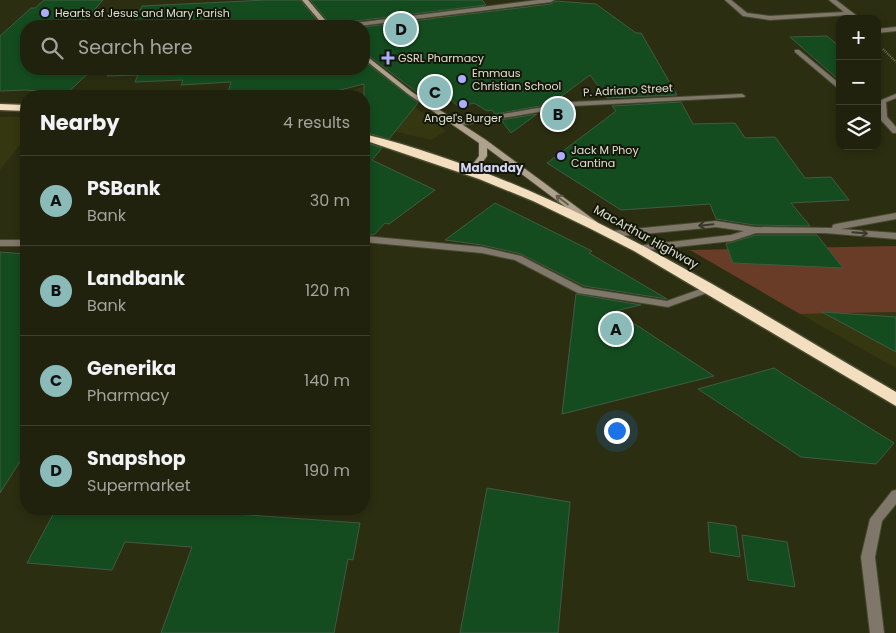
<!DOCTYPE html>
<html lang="en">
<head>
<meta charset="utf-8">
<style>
  body { margin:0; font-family:Poppins,sans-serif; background:#2d2f1b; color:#f1f3f6 }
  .controls { position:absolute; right:15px; top:15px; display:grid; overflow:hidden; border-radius:10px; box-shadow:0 2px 8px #0003 }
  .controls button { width:45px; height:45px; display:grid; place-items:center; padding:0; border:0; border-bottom:1px solid #3e3f2e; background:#21220d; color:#f1f3f6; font:25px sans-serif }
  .you { position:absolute; left:616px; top:430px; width:18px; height:18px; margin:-12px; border:4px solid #fff; border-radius:50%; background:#1a73e8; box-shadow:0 0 0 8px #1a73e833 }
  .badge { display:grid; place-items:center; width:32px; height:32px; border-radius:50%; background:#8bbbb9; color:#111; font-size:16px; font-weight:700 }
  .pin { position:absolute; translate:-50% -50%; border:2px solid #fff; box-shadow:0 1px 5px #0006 }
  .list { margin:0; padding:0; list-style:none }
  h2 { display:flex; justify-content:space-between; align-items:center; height:65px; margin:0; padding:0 20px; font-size:21px }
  h2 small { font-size:16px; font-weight:400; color:#a2a49d }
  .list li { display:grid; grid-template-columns:32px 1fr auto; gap:15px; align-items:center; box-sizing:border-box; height:90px; padding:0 20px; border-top:1px solid #3e3f2e }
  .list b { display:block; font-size:19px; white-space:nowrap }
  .list p { margin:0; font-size:16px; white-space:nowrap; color:#a2a49d }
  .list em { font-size:16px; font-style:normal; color:#a2a49d }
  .icon { flex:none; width:28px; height:28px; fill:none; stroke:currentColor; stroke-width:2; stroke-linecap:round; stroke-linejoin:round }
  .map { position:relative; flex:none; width:896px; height:633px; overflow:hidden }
  .search { position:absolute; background:#21220d; box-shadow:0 2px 8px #0003; left:20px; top:20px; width:350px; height:55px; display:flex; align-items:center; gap:12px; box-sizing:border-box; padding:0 18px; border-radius:20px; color:#a2a49d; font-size:19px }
  .panel { position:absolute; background:#21220d; box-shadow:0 2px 8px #0003; left:20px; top:90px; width:350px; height:425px; border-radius:20px }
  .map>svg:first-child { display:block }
</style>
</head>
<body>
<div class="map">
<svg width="896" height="633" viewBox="0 0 896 633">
  <rect width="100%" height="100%" fill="#2c2e11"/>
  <g fill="#353711">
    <polygon points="380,81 446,131 431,140 364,124 364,96 336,96"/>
    <polygon points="0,117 26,117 26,137 0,170"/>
    <polygon points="896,312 896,368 800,314"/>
  </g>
  <polygon fill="#693c27" points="896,246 896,312 800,314 690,250"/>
  <g fill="#144c1f" stroke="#415a44">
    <polygon points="44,0 103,0 80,26 26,26 26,69 93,69 67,93 26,90 0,91 0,36 31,8 35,8"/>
    <polygon points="267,0 300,0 322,26 132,26 142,6"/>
    <polygon points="310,0 482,0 486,5 347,22 342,26 332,26"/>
    <polygon points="555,1 596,4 636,33 641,33 677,95 607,98 590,75 551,104 495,114 492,110 487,111 474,103 459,107 433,84 423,97 364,52 364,27 551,4"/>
    <polygon points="827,36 840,47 840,81 790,37"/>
    <polygon points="364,61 418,103 389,139 364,132 364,84 316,96 302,96 297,91 252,94 252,96 227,96 231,82 181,85 183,80 135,82 138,75 107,76 110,69 364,69"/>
    <polygon points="681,102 693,124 735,123 745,138 775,137 805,178 831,177 849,200 791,203 810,226 754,225 716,219 710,204 621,210 547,163 616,111 612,106"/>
    <polygon points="537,114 511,133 501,120"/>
    <polygon points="364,142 382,148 372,160 435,190 389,224 385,223 374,235 364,234"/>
    <polygon points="495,203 592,251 589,253 667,299 584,286 521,254 482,245 445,240"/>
    <polygon points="756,235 817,235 843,268 733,263 726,244"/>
    <polygon points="0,252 26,254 26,452 0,493"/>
    <polygon points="576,294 641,305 615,311 714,376 562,414"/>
    <polygon points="822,312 896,317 896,352"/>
    <polygon points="774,368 783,374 894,443 876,464 801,457 698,389"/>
    <polygon points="487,488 570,502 558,633 460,633"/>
    <polygon points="56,509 165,509 360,523 353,560 348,559 334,633 161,633 192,547 125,542 112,570 27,563"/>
    <polygon points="708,522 736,526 740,557 710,552"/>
    <polygon points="742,535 787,542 795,587 748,580"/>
  </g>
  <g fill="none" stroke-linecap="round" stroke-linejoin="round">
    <g stroke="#484b2f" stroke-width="2">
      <polygon id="lane" points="742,94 745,96 744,97 572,106 457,126 453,124 457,122 572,102"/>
    </g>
    <g stroke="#484b2f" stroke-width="2">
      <g id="street">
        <polygon points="538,0 554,0 551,2 359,26 344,26 347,24"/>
        <polygon points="725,0 731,0 747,13 770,16 844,12 829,0 836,0 861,19 854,19 849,15 770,20 743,16"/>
        <polygon points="896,27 896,31 877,33 877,29"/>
        <polygon points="795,50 799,50 840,84 840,90 795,52"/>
        <polygon points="896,94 896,98 886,102 887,117 896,127 896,133 893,133 879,118 879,101"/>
        <polygon points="896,213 896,219 841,229 896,233 896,239 825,233 756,233 732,241 639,251 636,250 634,248 636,246 731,235 744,231 716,227 612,237 608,234 612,231 716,221 754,227 832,228 833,225 836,224"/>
        <polygon points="364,236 482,247 521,256 583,288 667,301 709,286 714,289 712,291 668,307 578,293 515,260 482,253 364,242"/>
        <rect x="0" y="240" width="26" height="6"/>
        <polygon points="896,490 896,504 882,521 875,557 884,633 870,633 861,557 870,519 892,491"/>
      </g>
    </g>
    <g stroke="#484b2f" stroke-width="2">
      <g id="secondary">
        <polygon points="302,0 308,0 330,26 324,26"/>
        <polygon points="364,54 412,92 486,140 597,222 598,224 597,226 591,226 487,148 487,156 474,174 468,174 467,172 479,156 479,143 408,94 364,59"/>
      </g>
    </g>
    <g stroke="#484b2f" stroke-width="3">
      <g id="highway">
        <polygon points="0,104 26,105 26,111 0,110"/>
        <path d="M364,134C558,182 726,293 896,392V406L634,251L591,229L533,201L479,179L364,140Z"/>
      </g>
    </g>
    <polyline stroke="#73755d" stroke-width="2" stroke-dasharray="1 1" stroke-linecap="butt" points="883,49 896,62"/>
    <use href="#lane" fill="#7f776a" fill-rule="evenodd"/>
    <use href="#street" fill="#7f776a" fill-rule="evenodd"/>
    <use href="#secondary" fill="#aea18d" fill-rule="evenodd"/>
    <use href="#highway" fill="#f3dfbf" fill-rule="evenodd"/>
  </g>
  <defs><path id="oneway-shaft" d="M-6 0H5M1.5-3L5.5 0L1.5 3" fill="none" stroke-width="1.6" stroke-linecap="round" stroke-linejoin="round" transform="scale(1.25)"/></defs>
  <use stroke="#615c4b" href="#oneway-shaft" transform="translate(562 200) rotate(-143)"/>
  <g stroke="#39382b">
    <use href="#oneway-shaft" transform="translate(706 225) rotate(174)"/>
    <use href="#oneway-shaft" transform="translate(860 233) rotate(5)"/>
  </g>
  <g fill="#acaffb" stroke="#141609" stroke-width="2">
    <circle cx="45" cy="13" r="5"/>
    <path d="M385.5 50.5h5v5h5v5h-5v5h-5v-5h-5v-5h5z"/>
    <circle cx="462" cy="79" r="5"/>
    <circle cx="463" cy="104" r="5"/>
    <circle cx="561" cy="156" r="5"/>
  </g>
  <g text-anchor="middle" stroke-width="4" stroke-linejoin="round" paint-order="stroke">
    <g font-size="11" fill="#dee1cf" stroke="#141609" text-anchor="start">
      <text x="55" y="17">Hearts of Jesus and Mary Parish</text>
      <text x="398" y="62">GSRL Pharmacy</text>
      <text x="472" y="77">Emmaus<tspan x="472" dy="13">Christian School</tspan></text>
      <text x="463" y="122" text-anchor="middle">Angel's Burger</text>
      <text x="571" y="154">Jack M Phoy<tspan x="571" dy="13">Cantina</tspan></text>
    </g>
    <g font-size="11" fill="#dee1cf" stroke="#141609">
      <text transform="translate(628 90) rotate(-3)" y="4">P. Adriano Street</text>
    </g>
    <g font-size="12" font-weight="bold" fill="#d3d5f2" stroke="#141609">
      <text x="492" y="172">Malanday</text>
    </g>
    <g font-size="12" fill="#dee1cf" stroke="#141609">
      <text transform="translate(646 237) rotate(29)" y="4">MacArthur Highway</text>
    </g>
  </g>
</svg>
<div class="controls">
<button>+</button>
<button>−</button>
<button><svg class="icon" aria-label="layers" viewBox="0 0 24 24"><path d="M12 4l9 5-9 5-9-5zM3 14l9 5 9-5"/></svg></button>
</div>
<div class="you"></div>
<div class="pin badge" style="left:616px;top:329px">A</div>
<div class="pin badge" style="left:558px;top:114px">B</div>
<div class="pin badge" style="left:435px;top:92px">C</div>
<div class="pin badge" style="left:401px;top:29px">D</div>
<div class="search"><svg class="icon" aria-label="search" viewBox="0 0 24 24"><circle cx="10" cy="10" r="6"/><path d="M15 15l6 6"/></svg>Search here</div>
<section class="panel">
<h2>Nearby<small>4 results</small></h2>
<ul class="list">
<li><span class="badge">A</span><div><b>PSBank</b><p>Bank</p></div><em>30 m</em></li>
<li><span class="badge">B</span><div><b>Landbank</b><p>Bank</p></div><em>120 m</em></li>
<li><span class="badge">C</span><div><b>Generika</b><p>Pharmacy</p></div><em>140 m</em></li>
<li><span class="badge">D</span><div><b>Snapshop</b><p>Supermarket</p></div><em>190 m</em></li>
</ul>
</section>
</div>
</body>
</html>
